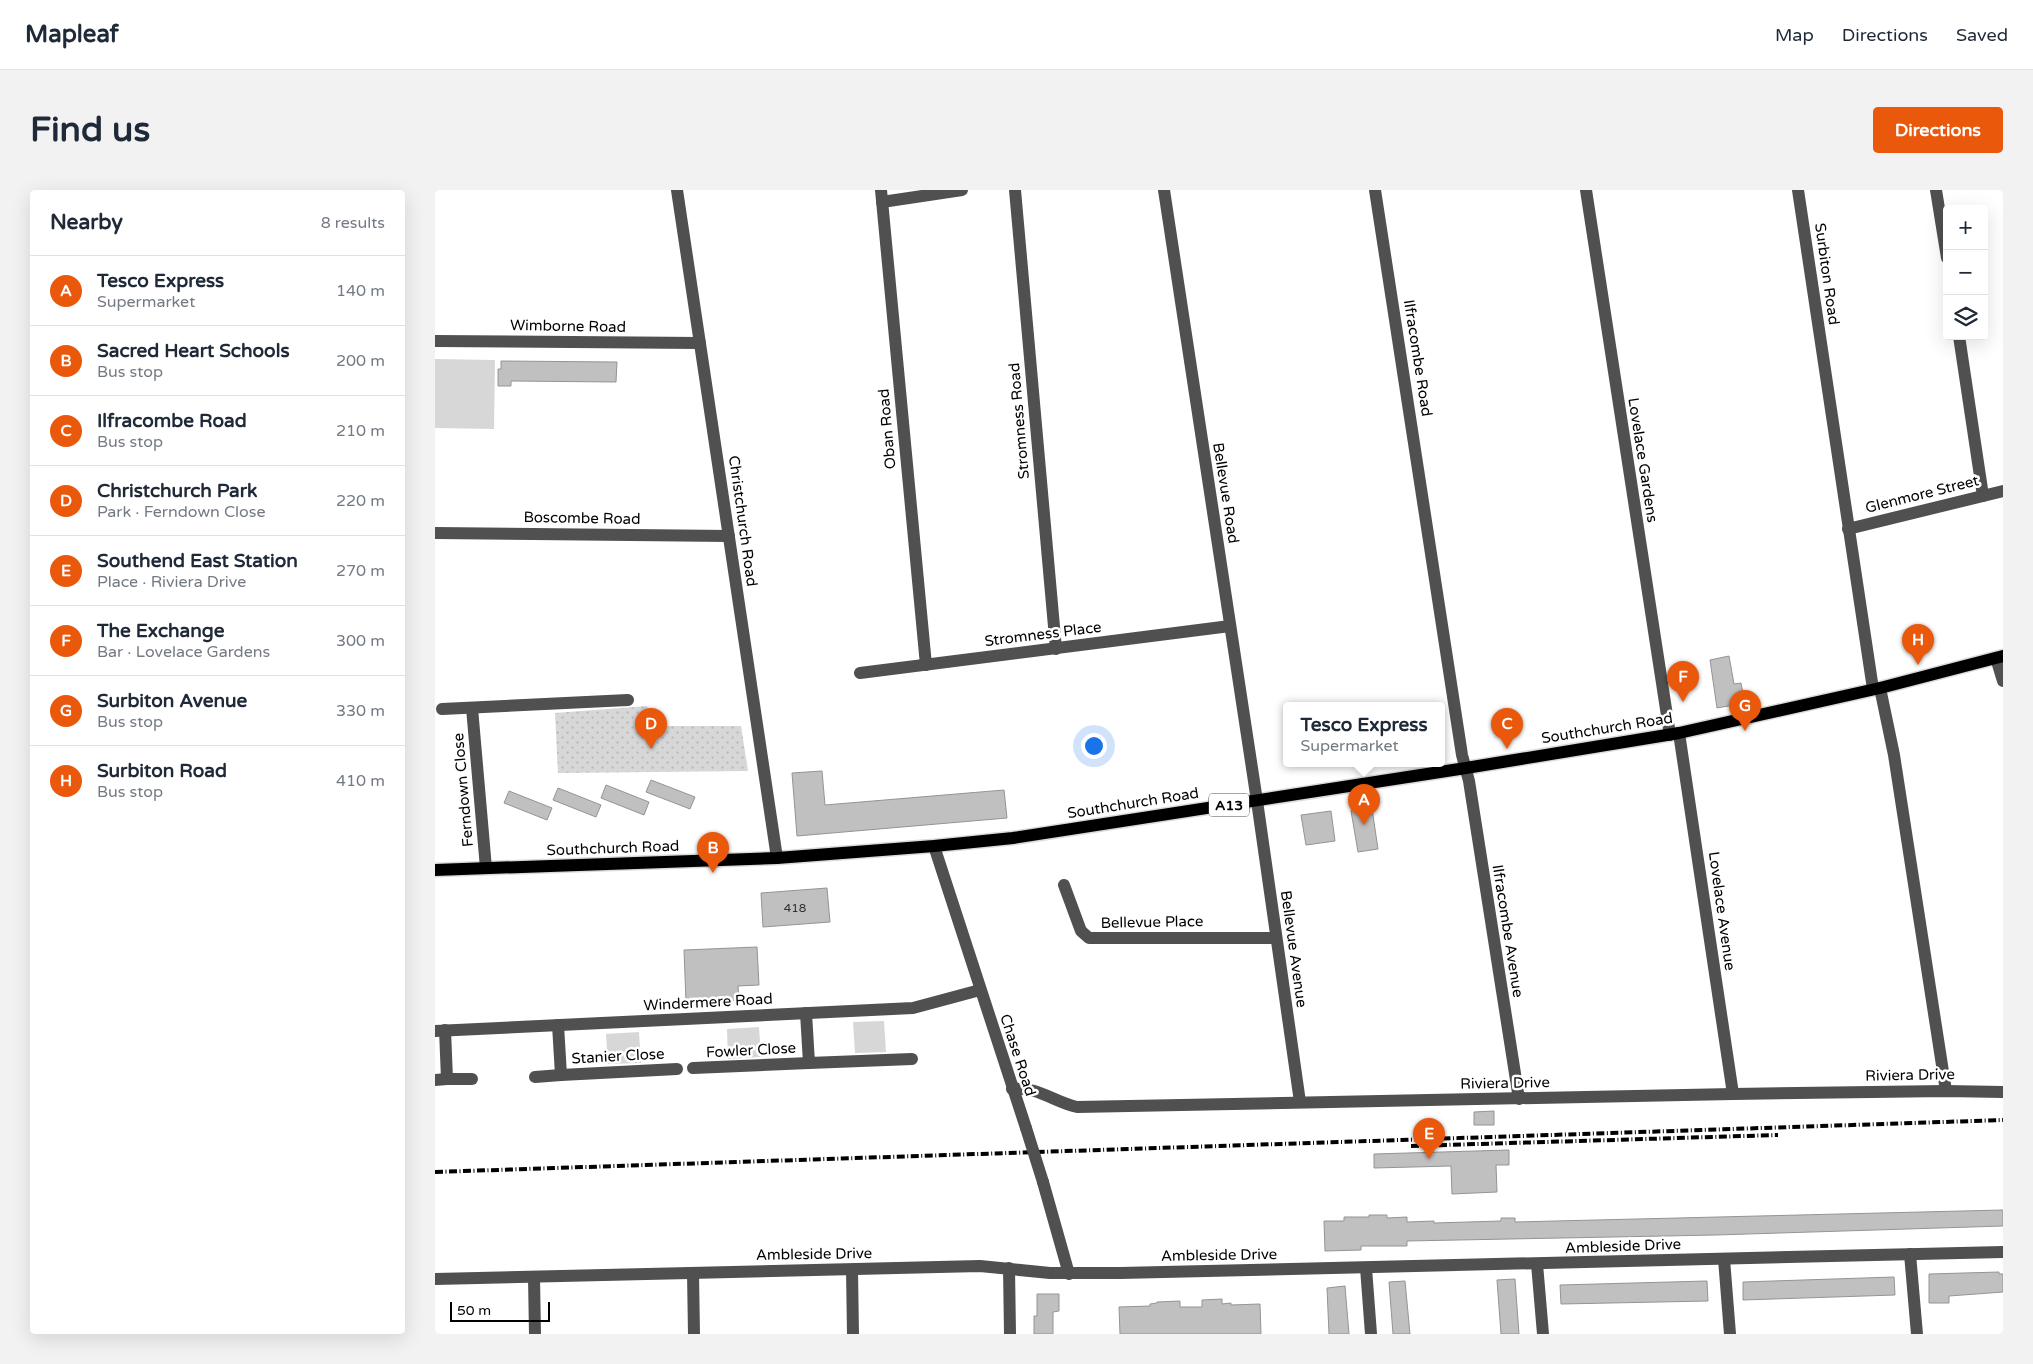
<!DOCTYPE html>
<html lang="en">
<head>
<meta charset="utf-8">
<style>
  body { margin:0; font-family:"Varela Round",sans-serif; background:#f2f2f3; color:#1f2937 }
  .controls { position:absolute; right:15px; top:15px; display:grid; overflow:hidden; border-radius:5px; box-shadow:0 5px 20px #0002 }
  .controls button { width:45px; height:45px; display:grid; place-items:center; padding:0; border:0; border-bottom:1px solid #e0e1e3; background:#fff; color:#1f2937; font:25px sans-serif }
  .scale { position:absolute; left:15px; bottom:12px; width:100px; box-sizing:border-box; padding-left:5px; border:2px solid #000; border-top:0; font-size:14px; line-height:18px; white-space:nowrap; color:#000; -webkit-text-stroke:4px #fff; paint-order:stroke }
  .you { position:absolute; left:658px; top:555px; width:18px; height:18px; margin:-12px; border:4px solid #fff; border-radius:50%; background:#1a73e8; box-shadow:0 0 0 8px #1a73e833 }
  .badge { display:grid; place-items:center; width:32px; height:32px; border-radius:50%; background:#ea580c; color:#fff; font-size:16px; font-weight:700 }
  .pin { position:absolute; translate:-50% -41px; filter:drop-shadow(0 1px 2px #0008) }
  .pin::after { content:''; position:absolute; top:26px; width:18px; height:15px; background:inherit; clip-path:polygon(0 0,100% 0,50% 100%) }
  .popup { position:absolute; left:848px; top:512px; width:162px; height:65px; box-sizing:border-box; display:grid; place-content:center; border-radius:5px; background:#fff; filter:drop-shadow(0 1px 4px #0005); font-size:16px; white-space:nowrap; color:#747a83 }
  .popup b { font-size:19px; color:#1f2937 }
  .popup::after { content:''; position:absolute; left:50%; top:100%; margin-left:-10px; border:10px solid transparent; border-top-color:#fff }
  .list { margin:0; padding:0; list-style:none }
  h2 { display:flex; justify-content:space-between; align-items:center; height:65px; margin:0; padding:0 20px; font-size:21px }
  h2 small { font-size:16px; font-weight:400; color:#747a83 }
  .list li { display:grid; grid-template-columns:32px 1fr auto; gap:15px; align-items:center; box-sizing:border-box; height:70px; padding:0 20px; border-top:1px solid #e0e1e3 }
  .list b { display:block; font-size:19px; white-space:nowrap }
  .list p { margin:0; font-size:16px; white-space:nowrap; color:#747a83 }
  .list em { font-size:16px; font-style:normal; color:#747a83 }
  .icon { flex:none; width:28px; height:28px; fill:none; stroke:currentColor; stroke-width:2; stroke-linecap:round; stroke-linejoin:round }
  .map { position:relative; flex:none; width:1568px; height:1144px; overflow:hidden; border-radius:5px }
  header { display:flex; align-items:center; gap:30px; box-sizing:border-box; height:70px; padding:0 25px; background:#fff; border-bottom:1px solid #e0e1e3 }
  header strong { font-size:24px }
  nav { display:flex; gap:28px; margin-inline-start:auto; font-size:18px }
  .intro { display:flex; align-items:center; justify-content:space-between; box-sizing:border-box; height:120px; padding:0 30px }
  h1 { margin:0; font-size:35px }
  .button { padding:12px 22px; border-radius:5px; background:#ea580c; color:#fff; font-size:18px; font-weight:700 }
  main { display:flex; gap:30px; padding:0 30px }
  aside { flex:1; background:#fff; border-radius:5px; box-shadow:0 5px 20px #0002 }
  .map>svg:first-child { display:block }
</style>
</head>
<body>
<header>
<strong>Mapleaf</strong>
<nav><a>Map</a><a>Directions</a><a>Saved</a></nav>
</header>
<div class="intro"><h1>Find us</h1><a class="button">Directions</a></div>
<main>
<aside>
<h2>Nearby<small>8 results</small></h2>
<ul class="list">
<li><span class="badge">A</span><div><b>Tesco Express</b><p>Supermarket</p></div><em>140 m</em></li>
<li><span class="badge">B</span><div><b>Sacred Heart Schools</b><p>Bus stop</p></div><em>200 m</em></li>
<li><span class="badge">C</span><div><b>Ilfracombe Road</b><p>Bus stop</p></div><em>210 m</em></li>
<li><span class="badge">D</span><div><b>Christchurch Park</b><p>Park · Ferndown Close</p></div><em>220 m</em></li>
<li><span class="badge">E</span><div><b>Southend East Station</b><p>Place · Riviera Drive</p></div><em>270 m</em></li>
<li><span class="badge">F</span><div><b>The Exchange</b><p>Bar · Lovelace Gardens</p></div><em>300 m</em></li>
<li><span class="badge">G</span><div><b>Surbiton Avenue</b><p>Bus stop</p></div><em>330 m</em></li>
<li><span class="badge">H</span><div><b>Surbiton Road</b><p>Bus stop</p></div><em>410 m</em></li>
</ul>
</aside>
<div class="map">
<svg width="1568" height="1144" viewBox="0 0 1568 1144">
  <defs>
    <pattern id="park-dots" width="8" height="8" patternUnits="userSpaceOnUse" patternTransform="scale(1.25)"><rect width="8" height="8" fill="#d7d7d7"/><path d="M2 2h.1M6 6h.1" fill="none" stroke="#b7b7b7" stroke-width="1.8" stroke-linecap="round"/></pattern>
  </defs>
  <rect width="100%" height="100%" fill="#fff"/>
  <g fill="#d7d7d7">
    <polygon points="0,169 60,170 59,239 0,238"/>
    <polygon points="449,831 451,862 420,863 418,832"/>
    <polygon points="324,837 326,867 293,869 292,839"/>
    <polygon points="204,842 206,873 173,874 171,844"/>
  </g>
  <polygon fill="url(#park-dots)" points="212,516 216,536 306,536 313,581 123,583 120,523"/>
  <g fill="#c0c0c0" stroke="#949494">
    <polygon points="66,171 182,172 181,192 76,191 76,196 63,196 63,179 66,179"/>
    <polygon points="1294,466 1299,494 1306,493 1310,513 1282,518 1275,470"/>
    <polygon points="387,581 390,615 569,600 572,628 362,646 357,583"/>
    <polygon points="216,590 260,607 255,619 211,602"/>
    <polygon points="171,595 214,612 209,625 166,608"/>
    <polygon points="123,598 166,615 161,627 118,610"/>
    <polygon points="74,601 117,618 112,630 69,613"/>
    <polygon points="936,612 943,659 923,662 916,621 921,615"/>
    <polygon points="896,621 900,651 871,655 866,625"/>
    <polygon points="392,698 395,732 328,737 326,703"/>
    <polygon points="322,757 324,795 303,796 304,810 251,812 249,760"/>
    <polygon points="1059,921 1059,935 1039,935 1039,922"/>
    <polygon points="1074,960 1074,975 1061,975 1062,1002 1017,1004 1016,976 939,978 939,964"/>
    <polygon points="1568,1020 1568,1036 1281,1045 972,1051 972,1056 926,1056 926,1060 890,1061 889,1031 909,1031 909,1027 934,1027 934,1025 952,1025 952,1028 972,1027 972,1032 999,1031 999,1033 1066,1031 1066,1028 1080,1028 1080,1032"/>
    <polygon points="1564,1082 1564,1084 1568,1084 1568,1102 1514,1106 1514,1113 1494,1113 1494,1084"/>
    <polygon points="1459,1087 1460,1105 1308,1110 1308,1092"/>
    <polygon points="1080,1089 1084,1144 1066,1144 1062,1090"/>
    <polygon points="970,1091 975,1144 958,1144 954,1092"/>
    <polygon points="1272,1091 1273,1111 1126,1114 1125,1095"/>
    <polygon points="910,1096 914,1144 894,1144 892,1098"/>
    <polygon points="602,1104 624,1104 624,1121 618,1122 618,1144 599,1144 599,1126 602,1126"/>
    <polygon points="787,1109 787,1114 796,1113 796,1115 825,1114 826,1144 685,1144 684,1117 715,1116 715,1114 722,1113 722,1112 745,1111 745,1117 767,1117 767,1110"/>
  </g>
  <g fill="none" stroke-linecap="round" stroke-linejoin="round">
    <g stroke="#dbdbdb" stroke-width="15">
      <polyline id="major" points="0,680 342,668 499,656 578,648 1031,578 1244,543 1445,498 1568,466"/>
    </g>
    <g stroke="#505050" stroke-width="12">
      <polyline points="242,0 342,668"/>
      <polyline points="446,0 491,475"/>
      <polyline points="580,0 621,459"/>
      <polyline points="729,0 822,611 865,912"/>
      <polyline points="940,0 1027,565 1034,591 1084,909"/>
      <polyline points="1151,0 1235,545"/>
      <polyline points="1363,0 1438,499"/>
      <polyline points="1501,0 1512,68"/>
      <polyline points="447,12 527,0"/>
      <polyline points="1524,146 1548,306"/>
      <polyline points="0,151 265,153"/>
      <polyline points="1413,339 1568,301"/>
      <polyline points="0,343 294,346"/>
      <polyline points="1561,468 1568,491"/>
      <polyline points="425,483 795,436"/>
      <polyline points="1445,498 1459,565 1511,901"/>
      <polyline points="37,518 51,678"/>
      <polyline points="7,519 193,510"/>
      <polyline points="1244,543 1298,904"/>
      <polyline points="499,656 591,938"/>
      <polyline points="629,695 646,741 654,748 841,748"/>
      <polyline points="371,823 374,873 477,869"/>
      <polyline points="123,835 126,885 242,879"/>
      <polyline points="0,841 478,818 545,800"/>
      <polyline points="258,878 374,873"/>
      <polyline points="100,887 126,885"/>
      <polyline points="12,889 37,889"/>
      <polyline points="0,890 12,889 10,840"/>
      <path d="M577,899C602,896 619,912 642,917L1298,904L1511,901L1568,902"/>
      <polyline points="608,992 634,1084"/>
      <polyline points="1475,1064 1482,1144"/>
      <polyline points="1289,1069 1295,1144"/>
      <polyline points="1102,1074 1108,1144"/>
      <polyline points="574,1078 575,1144"/>
      <polyline points="931,1078 936,1144"/>
      <polyline points="417,1080 418,1144"/>
      <polyline points="258,1083 259,1144"/>
      <polyline points="99,1087 100,1144"/>
      <polyline points="0,1089 545,1076 615,1083 685,1083 1568,1062"/>
    </g>
    <use href="#major" stroke="#000" stroke-width="12"/>
    <g stroke="#000" stroke-width="4" stroke-dasharray="8 2.5 1 2.5" stroke-linecap="butt">
      <polyline points="976,956 1343,945"/>
      <polyline points="0,982 1568,930"/>
    </g>
    <polyline stroke="#505050" stroke-width="12" points="591,938 608,992"/>
  </g>
  <g text-anchor="middle" stroke-width="5" stroke-linejoin="round" paint-order="stroke">
    <g font-size="12" fill="#303030">
      <text x="360" y="722">418</text>
    </g>
    <rect fill="#fff" stroke="#4c4c4c" stroke-width="1" x="774" y="603.5" width="40" height="23" rx="4"/>
    <g font-size="14" font-weight="bold" fill="#000">
      <text x="794" y="620">A13</text>
    </g>
    <g font-size="15" fill="#000" stroke="#fff">
      <text transform="translate(1392 84) rotate(82)" y="5">Surbiton Road</text>
      <text transform="translate(133 136) rotate(1)" y="5">Wimborne Road</text>
      <text transform="translate(983 168) rotate(81)" y="5">Ilfracombe Road</text>
      <text transform="translate(584 231) rotate(-95)" y="5">Stromness Road</text>
      <text transform="translate(452 239) rotate(-95)" y="5">Oban Road</text>
      <text transform="translate(1208 270) rotate(81)" y="5">Lovelace Gardens</text>
      <text transform="translate(791 303) rotate(81)" y="5">Bellevue Road</text>
      <text transform="translate(1487 304) rotate(-14)" y="5">Glenmore Street</text>
      <text transform="translate(147 328) rotate(1)" y="5">Boscombe Road</text>
      <text transform="translate(308 331) rotate(82)" y="5">Christchurch Road</text>
      <text transform="translate(608 444) rotate(-7)" y="5">Stromness Place</text>
      <text transform="translate(1172 538) rotate(-9)" y="5">Southchurch Road</text>
      <text transform="translate(28 600) rotate(-95)" y="5">Ferndown Close</text>
      <text transform="translate(698 613) rotate(-9)" y="5">Southchurch Road</text>
      <text transform="translate(178 658) rotate(-2)" y="5">Southchurch Road</text>
      <text transform="translate(1287 721) rotate(82)" y="5">Lovelace Avenue</text>
      <text transform="translate(717 732) rotate(-1)" y="5">Bellevue Place</text>
      <text transform="translate(1073 741) rotate(81)" y="5">Ilfracombe Avenue</text>
      <text transform="translate(859 759) rotate(82)" y="5">Bellevue Avenue</text>
      <text transform="translate(273 812) rotate(-3)" y="5">Windermere Road</text>
      <text transform="translate(316 860) rotate(-3)" y="5">Fowler Close</text>
      <text transform="translate(583 865) rotate(72)" y="5">Chase Road</text>
      <text transform="translate(183 866) rotate(-3)" y="5">Stanier Close</text>
      <text transform="translate(1475 885) rotate(-1)" y="5">Riviera Drive</text>
      <text transform="translate(1070 893) rotate(-1)" y="5">Riviera Drive</text>
      <text transform="translate(1188 1056) rotate(-2)" y="5">Ambleside Drive</text>
      <text transform="translate(379 1064) rotate(-1)" y="5">Ambleside Drive</text>
      <text transform="translate(784 1065) rotate(-1)" y="5">Ambleside Drive</text>
    </g>
  </g>
</svg>
<div class="controls">
<button>+</button>
<button>−</button>
<button><svg class="icon" aria-label="layers" viewBox="0 0 24 24"><path d="M12 4l9 5-9 5-9-5zM3 14l9 5 9-5"/></svg></button>
</div>
<div class="scale">50 m</div>
<div class="you"></div>
<div class="pin badge" style="left:929px;top:635px">A</div>
<div class="popup"><b>Tesco Express</b>Supermarket</div>
<div class="pin badge" style="left:278px;top:683px">B</div>
<div class="pin badge" style="left:1072px;top:559px">C</div>
<div class="pin badge" style="left:216px;top:559px">D</div>
<div class="pin badge" style="left:994px;top:969px">E</div>
<div class="pin badge" style="left:1248px;top:512px">F</div>
<div class="pin badge" style="left:1310px;top:541px">G</div>
<div class="pin badge" style="left:1483px;top:475px">H</div>
</div>
</main>
</body>
</html>
